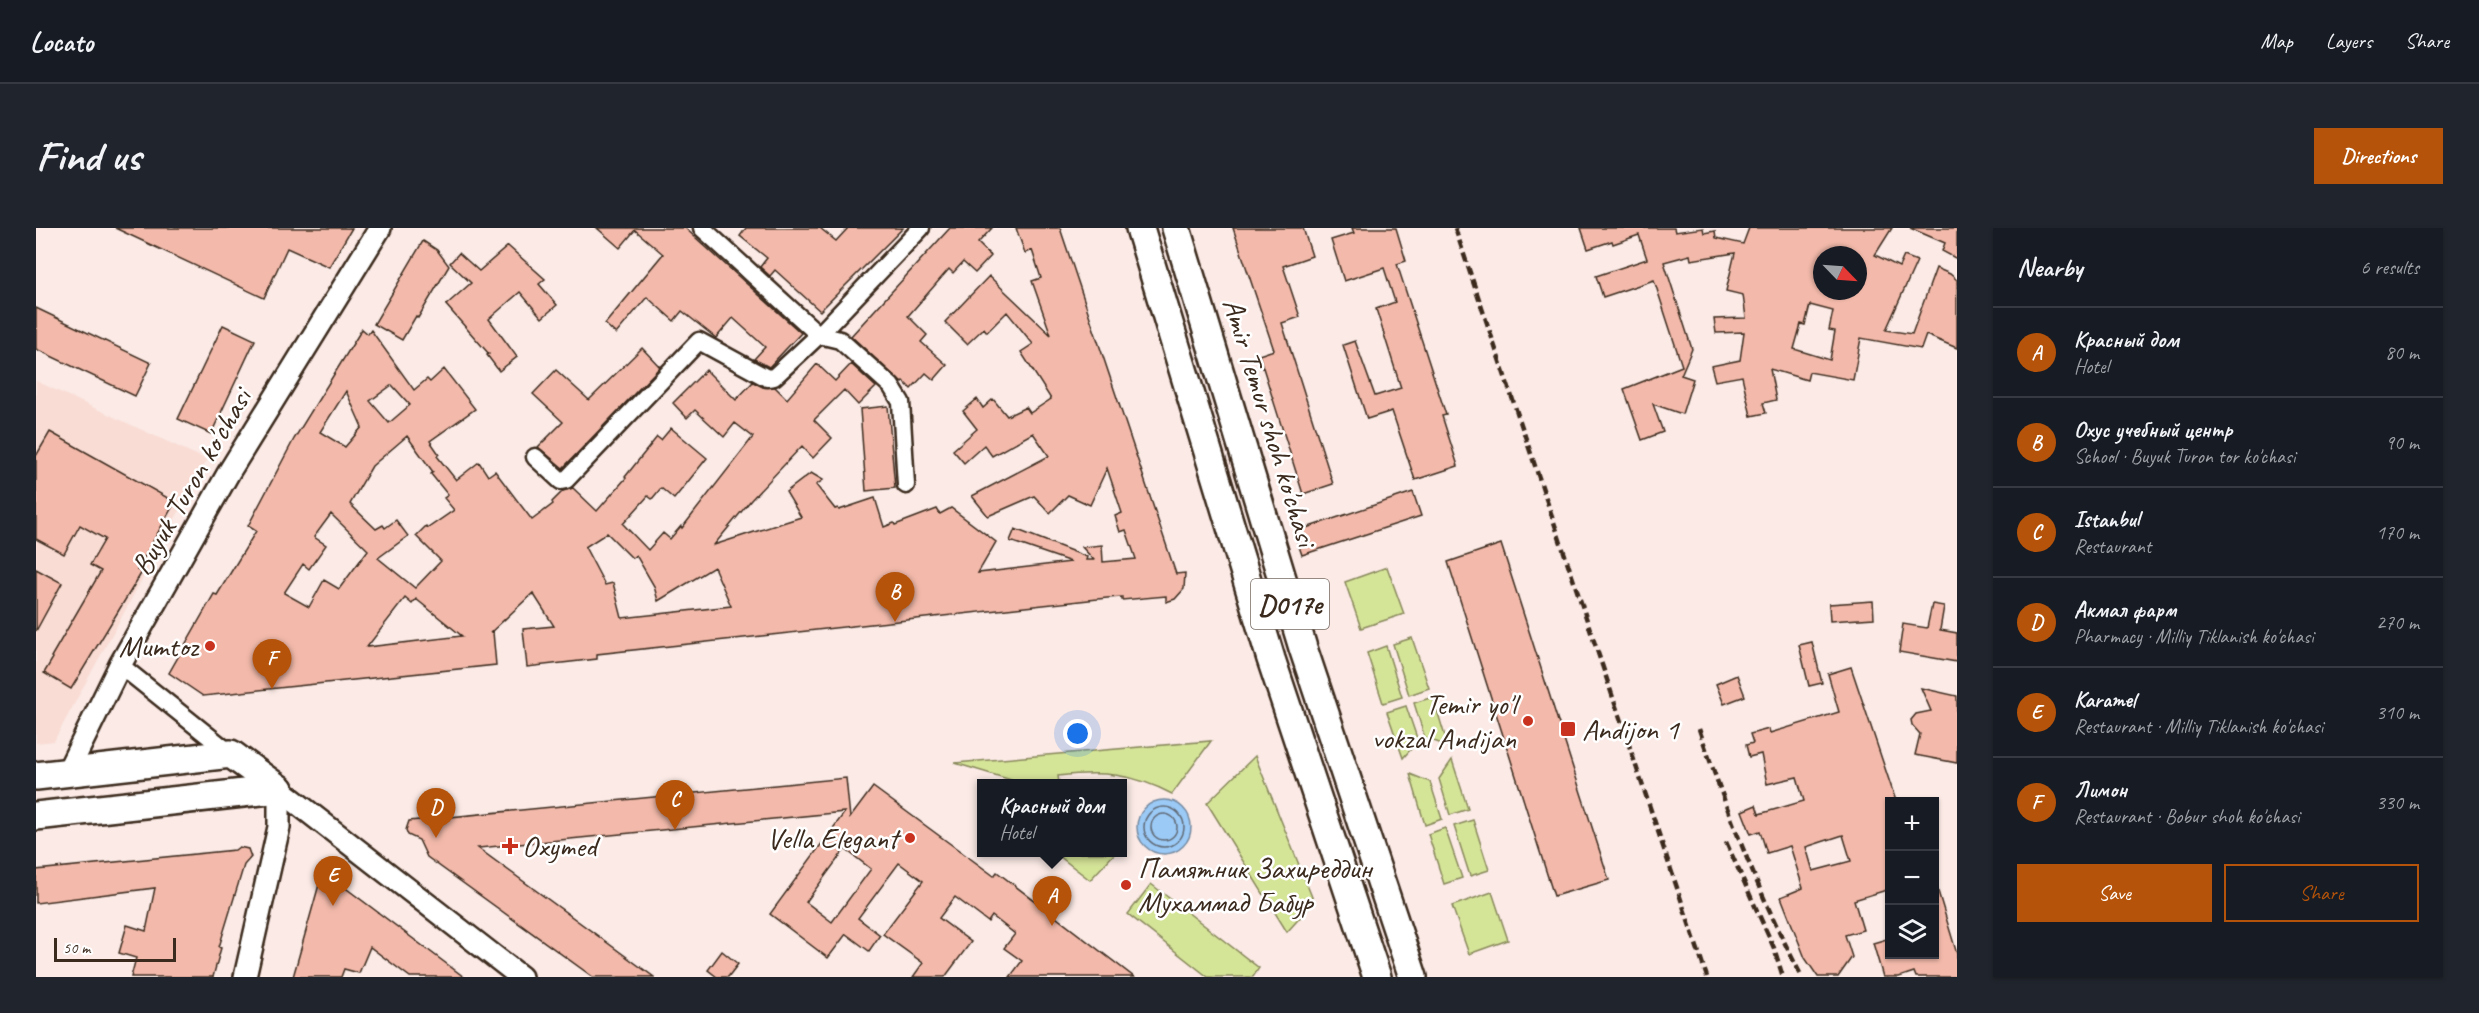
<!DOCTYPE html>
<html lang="en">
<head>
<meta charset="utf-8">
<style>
  body { margin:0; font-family:Caveat,sans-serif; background:#20242c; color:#f1f3f6 }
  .controls { position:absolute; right:18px; bottom:18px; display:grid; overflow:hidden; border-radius:0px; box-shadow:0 2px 4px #0004 }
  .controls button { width:54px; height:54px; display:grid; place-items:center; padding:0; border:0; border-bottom:2px solid #363941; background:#171b24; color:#f1f3f6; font:30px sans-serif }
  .compass { position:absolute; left:1777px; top:18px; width:54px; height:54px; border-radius:50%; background:#171b24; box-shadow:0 2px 4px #0004; rotate:115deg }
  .scale { position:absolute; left:18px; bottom:15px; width:122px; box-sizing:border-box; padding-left:6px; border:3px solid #3b2a1e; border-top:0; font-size:16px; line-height:21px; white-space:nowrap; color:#3b2a1e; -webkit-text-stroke:4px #fff; paint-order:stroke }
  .you { position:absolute; left:1042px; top:506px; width:21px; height:21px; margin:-15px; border:4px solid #fff; border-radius:50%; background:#1a73e8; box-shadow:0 0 0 9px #1a73e833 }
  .badge { display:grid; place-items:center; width:39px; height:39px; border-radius:50%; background:#b45309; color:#fff; font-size:20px; font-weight:700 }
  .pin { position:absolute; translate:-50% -50px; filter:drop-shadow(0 2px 3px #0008) }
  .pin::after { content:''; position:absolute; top:32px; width:21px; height:18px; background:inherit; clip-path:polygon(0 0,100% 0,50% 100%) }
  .popup { position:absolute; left:941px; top:551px; width:150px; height:78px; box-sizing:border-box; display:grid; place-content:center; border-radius:0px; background:#171b24; filter:drop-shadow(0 2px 4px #0005); font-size:20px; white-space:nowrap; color:#9ea1a6 }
  .popup b { font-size:22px; color:#f1f3f6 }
  .popup::after { content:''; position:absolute; left:50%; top:100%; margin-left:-12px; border:12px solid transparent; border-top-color:#171b24 }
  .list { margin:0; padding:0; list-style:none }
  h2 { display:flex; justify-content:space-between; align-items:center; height:78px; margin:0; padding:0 24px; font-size:26px }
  h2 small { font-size:20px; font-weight:400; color:#9ea1a6 }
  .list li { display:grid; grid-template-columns:39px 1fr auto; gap:18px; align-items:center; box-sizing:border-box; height:90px; padding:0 24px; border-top:2px solid #363941 }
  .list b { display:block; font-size:22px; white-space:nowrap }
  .list p { margin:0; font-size:20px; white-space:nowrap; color:#9ea1a6 }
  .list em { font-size:20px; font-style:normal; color:#9ea1a6 }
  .actions { display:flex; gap:12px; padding:18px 24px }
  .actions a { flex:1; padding:14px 0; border:2px solid #b45309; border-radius:0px; text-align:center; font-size:21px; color:#b45309 }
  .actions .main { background:#b45309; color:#fff }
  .icon { flex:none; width:33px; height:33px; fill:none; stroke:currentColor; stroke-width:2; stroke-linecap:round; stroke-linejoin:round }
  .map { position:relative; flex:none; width:1921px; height:749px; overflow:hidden; border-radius:0px }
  header { display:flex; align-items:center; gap:36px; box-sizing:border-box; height:84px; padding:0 30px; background:#171b24; border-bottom:2px solid #363941 }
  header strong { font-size:28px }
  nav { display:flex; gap:33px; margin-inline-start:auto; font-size:21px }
  .intro { display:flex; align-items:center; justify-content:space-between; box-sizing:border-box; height:144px; padding:0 36px }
  h1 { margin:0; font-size:42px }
  .button { padding:15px 27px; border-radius:0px; background:#b45309; color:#fff; font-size:21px; font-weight:700 }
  main { display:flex; gap:36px; padding:0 36px }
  aside { flex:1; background:#171b24; border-radius:0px; box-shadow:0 2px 4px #0004 }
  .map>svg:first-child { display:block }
</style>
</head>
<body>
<header>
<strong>Locato</strong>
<nav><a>Map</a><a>Layers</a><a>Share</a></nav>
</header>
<div class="intro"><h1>Find us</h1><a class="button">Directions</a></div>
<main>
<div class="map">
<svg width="1921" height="749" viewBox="0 0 1921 749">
  <rect width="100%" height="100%" fill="#fbeae6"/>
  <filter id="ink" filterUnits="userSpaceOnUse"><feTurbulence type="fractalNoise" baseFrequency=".0167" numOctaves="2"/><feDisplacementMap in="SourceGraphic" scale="12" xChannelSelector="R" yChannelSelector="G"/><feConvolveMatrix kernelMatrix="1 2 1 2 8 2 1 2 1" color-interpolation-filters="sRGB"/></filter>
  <g filter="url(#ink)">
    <polygon fill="#f9dcd4" points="0,153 171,232 18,513 0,515"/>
    <g fill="#d5e598" stroke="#88885b" stroke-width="1.5">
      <polygon points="1351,339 1368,386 1325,400 1309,354"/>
      <polygon points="1376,410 1393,460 1373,467 1357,416"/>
      <polygon points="1350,418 1366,469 1347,475 1331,425"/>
      <polygon points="1397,469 1412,518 1389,510 1378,475"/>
      <polygon points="1370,478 1382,513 1367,530 1351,484"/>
      <path d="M1175,513L1136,566C1096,545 1066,543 1022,548L1023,555H985L919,535Z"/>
      <polygon points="1219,528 1278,674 1251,704 1171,575"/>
      <polygon points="1416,532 1432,581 1414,587 1403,551"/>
      <polygon points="1374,546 1394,554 1406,591 1389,597"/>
      <polygon points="1437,592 1453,642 1434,648 1418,598"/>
      <polygon points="1409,600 1426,650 1408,656 1392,606"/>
      <polygon points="1019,625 1079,625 1054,652"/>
      <polygon points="1115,656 1223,740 1217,749 1172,749 1092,686"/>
      <polygon points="1456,664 1472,712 1433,726 1416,678"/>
    </g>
    <circle fill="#9bcaf7" stroke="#758aa0" stroke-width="1.5" cx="1128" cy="599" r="27"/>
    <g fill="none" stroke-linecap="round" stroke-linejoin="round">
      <g stroke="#616a75" stroke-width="1.5">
        <circle cx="1128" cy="599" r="20"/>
        <circle cx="1128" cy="599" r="13"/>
      </g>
    </g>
    <g fill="#f3baab" stroke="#3b2a1e" stroke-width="1.5" fill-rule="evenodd">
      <polygon points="79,0 316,0 293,39 251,20 228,70"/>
      <polygon points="561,0 649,0 765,105 733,139 718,131 729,119 697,90 680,110 646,83 638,93 611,69 580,106 569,96 627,26 599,2 584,20"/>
      <polygon points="710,0 784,0 800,13 812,0 867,0 784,83 739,42 734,48 724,39 731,30 704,8"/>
      <polygon points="914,0 956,0 942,15 955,28 939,45 927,34 917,45 913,41 872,88 891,107 885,114 911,137 898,152 890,145 875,161 867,153 866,155 815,108"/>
      <path d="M980,0H1024L1140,346L1149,345L1148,361L1139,371L1130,374V368L1086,372V369L1071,370L561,426V431L491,439L487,401L518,398L497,365L454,405L457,404L460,437L167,468L133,445L178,366L181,367L220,303L212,298L258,211L326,101L332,106L335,102L378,162L391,151L394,154L408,141L439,181L394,213L403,226L401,228L420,252L443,234L452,248L459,243L496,292L517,276L516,274L527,263L537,260L561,283L590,250L589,249L621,209L625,212L635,200L671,230L638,271L625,260L616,271L612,268L587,296L612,322L627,305L634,311L645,298L646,300L717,209L699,195L688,209L659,182L651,190L637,175L670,142L700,172L717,154L727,159H739L751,171L781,136L799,153L815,136L840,159L822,177L808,162L778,192L796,210L777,230L766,218L715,272L678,317L765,289L750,264L775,245L787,252L780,257L799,281L802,280L803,282L839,270L848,299L858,295L859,297L901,281L904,286L915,280L960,314L942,345L1035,334L974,313L979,301L1051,329L1050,332H1058L1046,319L1066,317L1067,334L1100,331L1090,302L1084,304L1079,288L1086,285L1071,240L1054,277L1032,267L1014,285L998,268L952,288L936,268L1013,228L997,205L956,228L948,217L928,235L917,222L941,201L927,183L941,171L947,180L957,171L971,188L990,179L994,185L1015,171L985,124L997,116L971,84L951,104L948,100L931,116L909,94L953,48L1015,107L996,53L1005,50L996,22L989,25ZM356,157L374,177L353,195L334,173ZM310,163L326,199L309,219L284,204ZM371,208L397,244L395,246L412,267L408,270L418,282L392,300L390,298L380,308L405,333L379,360L342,330L372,308L360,292L349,300L347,297L340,301L314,276L336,238ZM295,286L332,322L303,361L288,352L273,379L248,365L267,336L273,341L290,317L278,309ZM571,305L596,330L600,327L618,358L622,373L678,339L695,378L586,390L577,355L569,357L549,319ZM369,370L376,376L380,371L426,408L331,419Z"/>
      <polygon points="1197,0 1267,0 1276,28 1247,38 1264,89 1246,95 1297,256 1267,266 1223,127 1238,122"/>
      <polygon points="1316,0 1360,0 1370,33 1361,36 1410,187 1406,188 1422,238 1379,252 1356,183 1331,191 1307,117 1319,113 1339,168 1365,160 1340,81 1359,74 1348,40 1308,53 1295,12 1318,5"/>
      <path d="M1545,0H1638L1639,4L1667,0L1668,5L1679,3L1680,10L1707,16L1713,0H1856L1839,27L1863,39L1868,28L1881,33L1850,102L1876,106L1900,40L1914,46L1921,52V120L1890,107L1885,121L1825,110L1817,152L1773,144L1771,152L1734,141L1740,172L1727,175L1730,185L1715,188L1706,148L1679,153L1675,138L1704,132L1708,104L1680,105L1678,91L1710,90L1707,67L1690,63L1699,25L1655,32L1654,27L1628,34L1656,121L1645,147L1657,151L1646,186L1617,176L1627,204L1606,212L1588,161L1646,138L1618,52L1567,69L1560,48L1611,31L1603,7L1577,16L1576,13L1552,21ZM1786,27H1822V63H1786ZM1774,77L1797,83L1793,102L1799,103L1794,132L1758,121L1765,96L1769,97Z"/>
      <polygon points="1874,0 1921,0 1921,31 1906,23 1909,15"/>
      <polygon points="387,13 401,22 413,38 382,90 380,88 366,112 338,96"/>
      <polygon points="472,18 509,51 503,56 521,77 506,90 484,64 453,91 481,129 463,143 451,127 453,126 410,77 435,55 414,35 423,25 443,43"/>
      <polygon points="0,80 115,135 99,168 0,121"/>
      <polygon points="187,97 219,112 175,206 142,191"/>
      <polygon points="606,120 624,139 527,240 502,219 527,194 497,166 520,142 553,172"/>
      <polygon points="852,178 859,260 830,263 824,181"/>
      <polygon points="14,204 139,274 101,342 106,344 35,461 8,445 17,430 15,429 65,343 54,337 69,311 44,297 28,326 0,311 0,228"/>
      <polygon points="1377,264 1385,288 1266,327 1258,304"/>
      <polygon points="1465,316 1573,652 1518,668 1412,334"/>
      <polygon points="0,341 26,355 0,403"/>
      <polygon points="1837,373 1838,390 1794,393 1793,376"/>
      <polygon points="1896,376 1908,378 1904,402 1921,405 1921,434 1863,424 1867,396 1891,400"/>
      <polygon points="1776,414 1786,455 1773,458 1763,417"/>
      <path d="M1815,439L1860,573H1854V661L1818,672L1827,702L1809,707L1816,729L1802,749H1782L1769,730L1745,669L1767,660L1754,618L1731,625L1724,603L1715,606L1706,583L1720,577L1723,586L1768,573L1761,549L1731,556L1725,526L1713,529L1710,517L1717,515L1714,506L1733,501L1734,505L1803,484L1792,446ZM1807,607L1815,633L1777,643L1770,619Z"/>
      <polygon points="1701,447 1709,468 1688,476 1680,456"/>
      <polygon points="1885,460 1921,468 1921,535 1879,527 1884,506 1876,497 1875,492 1880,486 1895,483"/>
      <path d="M810,550L814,590L837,559L958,648L961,644L1098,749H974L986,733L968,720L979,706L956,688L952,694L919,669L903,690L935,714L909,749H877L887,735L847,706L887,653L863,635L822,690L844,707L833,723L810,706L792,730L734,686L809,584L442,620L618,749H557L391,629L383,612L372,607L370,602L373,593ZM809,621L835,641L796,694L770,674Z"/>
      <polygon points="203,619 212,621 215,629 208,637 183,719 185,720 177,749 95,749 100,730 83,725 91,697 110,703 119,660 0,675 0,642 199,622"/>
      <polygon points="295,646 303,649 307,658 428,749 374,749 334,719 323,745 308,741 305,749 257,749 284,653 291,647"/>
      <polygon points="1899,660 1901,660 1921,726 1921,749 1880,749 1878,744 1863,749 1847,749 1837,715 1854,710 1854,726 1899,726"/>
      <polygon points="686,723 702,736 692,749 681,749 672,742"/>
    </g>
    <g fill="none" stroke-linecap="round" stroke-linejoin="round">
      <g stroke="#3b2a1e" stroke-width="21">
        <g id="minor">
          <polyline points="666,0 783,107 804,112 855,158 865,174 870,257"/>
          <polyline points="499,229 525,253 530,252 663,113 731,150 738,149 783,107 885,0"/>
          <polyline points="84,437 195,526"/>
        </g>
      </g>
      <g stroke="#3b2a1e" stroke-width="26">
        <g id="tertiary">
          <polyline points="31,545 84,437 193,244 344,0"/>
          <polyline points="243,561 485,749"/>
          <polyline points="209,749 243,599 243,561"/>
        </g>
      </g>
      <g stroke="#3b2a1e" stroke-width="32">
        <g id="primary">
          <polyline points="1104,0 1235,431 1341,749"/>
          <polyline points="1140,0 1267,420 1377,749"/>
          <polyline points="0,548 195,526 243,561"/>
          <polyline points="0,588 243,561"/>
        </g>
      </g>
      <use href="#minor" stroke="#fff" stroke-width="16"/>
      <use href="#tertiary" stroke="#fff" stroke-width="21"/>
      <use href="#primary" stroke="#fff" stroke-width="27"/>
      <g stroke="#3b2a1e" stroke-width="4.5" stroke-dasharray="9 4.5" stroke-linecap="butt">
        <polyline points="1419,0 1671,749"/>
        <path d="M1663,501C1692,586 1724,669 1766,749"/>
        <polyline points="1690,614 1738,720 1747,749"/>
      </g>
    </g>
  </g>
  <g fill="#c8321e" stroke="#fff" stroke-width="2">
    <circle cx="174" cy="418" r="6"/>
    <circle cx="1492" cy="493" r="6"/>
    <rect x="1524" y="493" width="16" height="16" rx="3"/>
    <circle cx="874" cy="610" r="6"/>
    <path d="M471 609h6v6h6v6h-6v6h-6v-6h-6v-6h6z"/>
    <circle cx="1090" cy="657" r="6"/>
  </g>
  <g text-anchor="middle" stroke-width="5" stroke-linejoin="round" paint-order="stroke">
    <rect fill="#fff" stroke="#766a62" stroke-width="1.5" x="1215" y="351" width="78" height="50" rx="4.5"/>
    <g font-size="28" font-weight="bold" fill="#3b2a1e">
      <text x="1254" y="386">D017e</text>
    </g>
    <g font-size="30" fill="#3b2a1e" stroke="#fff">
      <text transform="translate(1234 194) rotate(73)" y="10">Amir Temur shoh ko'chasi</text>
      <text transform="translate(155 254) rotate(-60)" y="10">Buyuk Turon ko'chasi</text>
    </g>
    <g font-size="30" fill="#3b2a1e" stroke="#fff" text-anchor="end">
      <text x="162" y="428">Mumtoz</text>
      <text x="1480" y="486">Temir yo'l<tspan x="1480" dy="34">vokzal Andijan</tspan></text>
      <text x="1546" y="511" text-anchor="start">Andijon 1</text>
      <text x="862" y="620">Vella Elegant</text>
      <text x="486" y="628" text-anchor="start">Oxymed</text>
      <text x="1102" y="650" text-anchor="start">Памятник Захиреддин<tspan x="1102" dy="34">Мухаммад Бабур</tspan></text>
    </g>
  </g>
</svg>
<div class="controls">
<button>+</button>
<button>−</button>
<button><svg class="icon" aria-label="layers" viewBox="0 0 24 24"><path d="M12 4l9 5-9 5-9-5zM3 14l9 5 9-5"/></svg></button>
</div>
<svg class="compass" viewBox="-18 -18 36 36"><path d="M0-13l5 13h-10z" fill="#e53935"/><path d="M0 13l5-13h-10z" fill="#9ea1a6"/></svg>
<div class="scale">50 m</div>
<div class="you"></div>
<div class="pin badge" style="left:1016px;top:698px">A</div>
<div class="popup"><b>Красный дом</b>Hotel</div>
<div class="pin badge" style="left:859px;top:394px">B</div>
<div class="pin badge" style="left:639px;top:602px">C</div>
<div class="pin badge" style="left:400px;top:610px">D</div>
<div class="pin badge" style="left:297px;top:678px">E</div>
<div class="pin badge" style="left:236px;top:461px">F</div>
</div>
<aside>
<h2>Nearby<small>6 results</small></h2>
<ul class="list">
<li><span class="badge">A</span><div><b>Красный дом</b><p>Hotel</p></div><em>80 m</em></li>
<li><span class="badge">B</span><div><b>Охус учебный центр</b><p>School · Buyuk Turon tor ko'chasi</p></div><em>90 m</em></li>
<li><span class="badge">C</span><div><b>Istanbul</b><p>Restaurant</p></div><em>170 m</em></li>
<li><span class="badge">D</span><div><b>Акмал фарм</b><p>Pharmacy · Milliy Tiklanish ko'chasi</p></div><em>270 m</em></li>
<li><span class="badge">E</span><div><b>Karamel</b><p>Restaurant · Milliy Tiklanish ko'chasi</p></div><em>310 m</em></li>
<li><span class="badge">F</span><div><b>Лимон</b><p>Restaurant · Bobur shoh ko'chasi</p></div><em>330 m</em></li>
</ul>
<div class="actions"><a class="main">Save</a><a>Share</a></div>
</aside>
</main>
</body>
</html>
